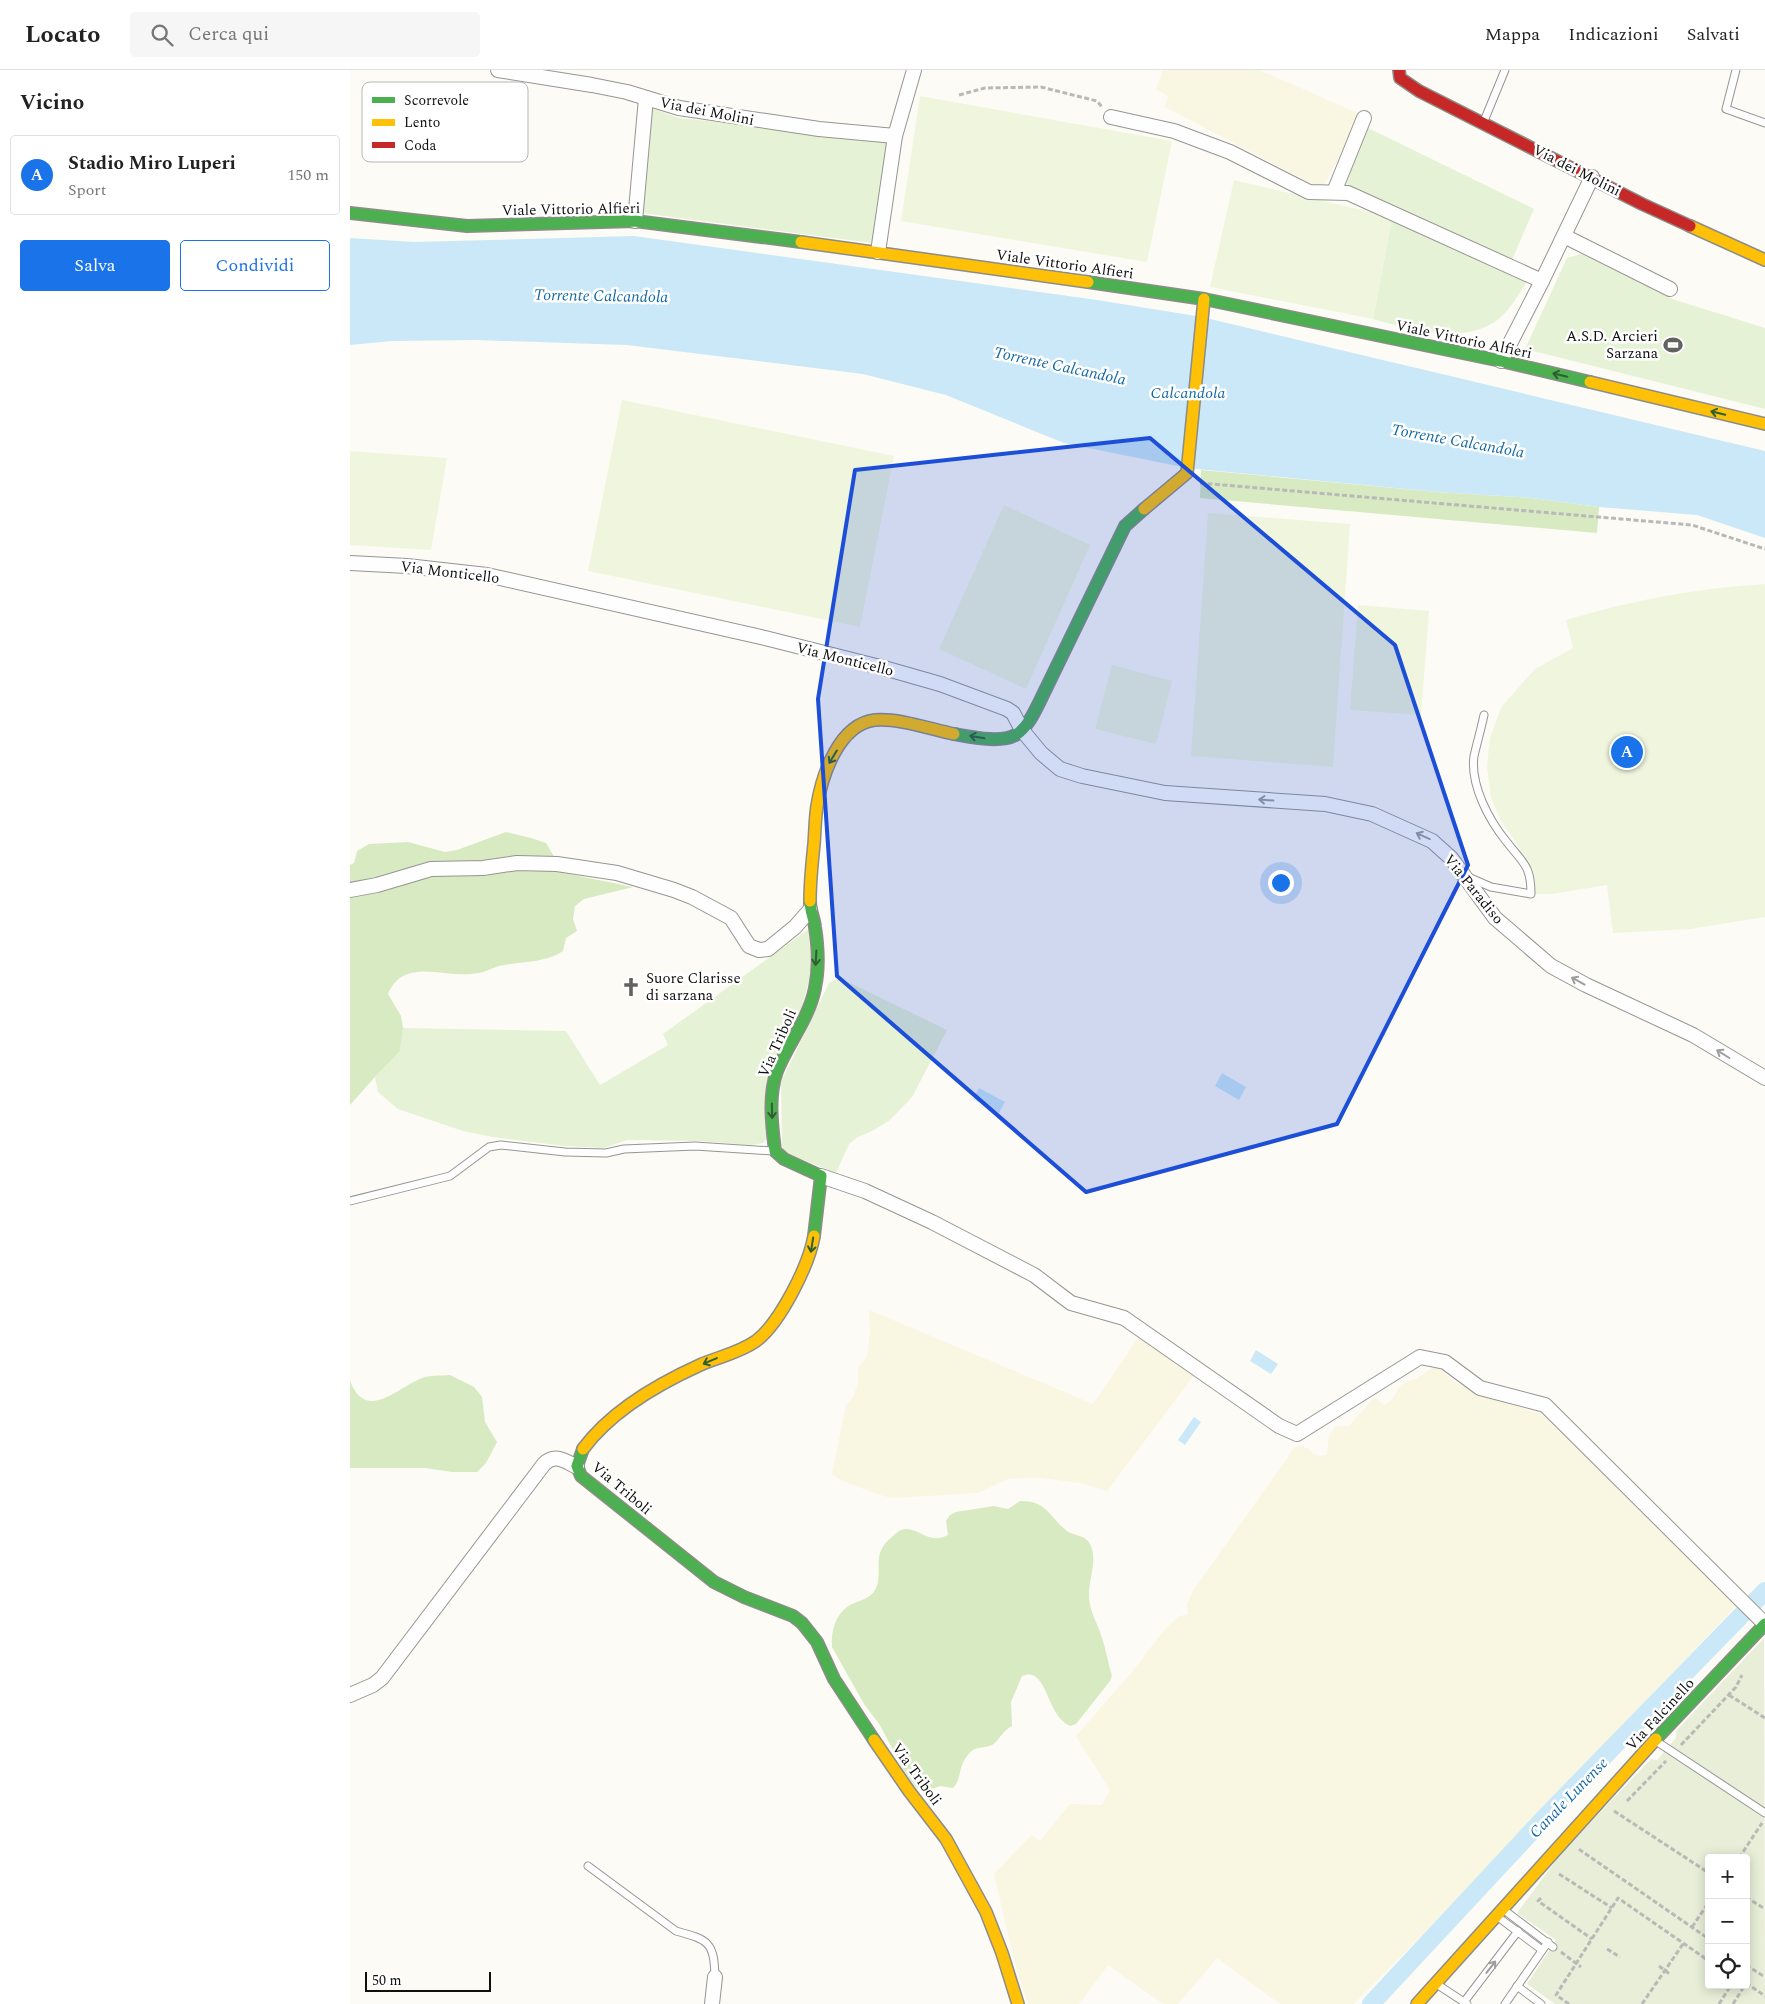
<!DOCTYPE html>
<html lang="it">
<head>
<meta charset="utf-8">
<style>
  body { margin:0; font-family:Spectral,serif; background:#f6f6f6; color:#222 }
  .controls { position:absolute; right:15px; bottom:15px; display:grid; overflow:hidden; border-radius:5px; box-shadow:0 2px 12px #0003 }
  .controls button { width:45px; height:45px; display:grid; place-items:center; padding:0; border:0; border-bottom:1px solid #e0e0e0; background:#fff; color:#222; font:25px sans-serif }
  .scale { position:absolute; left:15px; bottom:12px; width:126px; box-sizing:border-box; padding-left:5px; border:2px solid #0f0f0f; border-top:0; font-size:14px; line-height:18px; white-space:nowrap; color:#0f0f0f; -webkit-text-stroke:4px #fff; paint-order:stroke }
  .you { position:absolute; left:930px; top:812px; width:18px; height:18px; margin:-12px; border:4px solid #fff; border-radius:50%; background:#1a73e8; box-shadow:0 0 0 8px #1a73e833 }
  .badge { display:grid; place-items:center; width:32px; height:32px; border-radius:50%; background:#1a73e8; color:#fff; font-size:16px; font-weight:700 }
  .pin { position:absolute; translate:-50% -50%; border:2px solid #fff; box-shadow:0 1px 5px #0006 }
  .list { margin:0; padding:0; list-style:none }
  h2 { display:flex; justify-content:space-between; align-items:center; height:65px; margin:0; padding:0 20px; font-size:21px }
  h2 small { font-size:16px; font-weight:400; color:#767676 }
  .list li { display:grid; grid-template-columns:32px 1fr auto; gap:15px; align-items:center; box-sizing:border-box; height:80px; margin:0 10px 10px; padding:0 10px; border:1px solid #e0e0e0; border-radius:5px }
  .list b { display:block; font-size:19px; white-space:nowrap }
  .list p { margin:0; font-size:16px; white-space:nowrap; color:#767676 }
  .list em { font-size:16px; font-style:normal; color:#767676 }
  .actions { display:flex; gap:10px; padding:15px 20px }
  .actions a { flex:1; padding:11px 0; border:1px solid #1a73e8; border-radius:5px; text-align:center; font-size:18px; color:#1a73e8 }
  .actions .main { background:#1a73e8; color:#fff }
  .icon { flex:none; width:28px; height:28px; fill:none; stroke:currentColor; stroke-width:2; stroke-linecap:round; stroke-linejoin:round }
  .map { position:relative; flex:none; width:1415px; height:1934px; overflow:hidden }
  header { display:flex; align-items:center; gap:30px; box-sizing:border-box; height:70px; padding:0 25px; background:#fff; border-bottom:1px solid #e0e0e0 }
  header strong { font-size:24px }
  nav { display:flex; gap:28px; margin-inline-start:auto; font-size:18px }
  .search { width:350px; height:45px; background:#f6f6f6; display:flex; align-items:center; gap:12px; box-sizing:border-box; padding:0 18px; border-radius:5px; color:#767676; font-size:19px }
  main { display:flex }
  aside { flex:1; background:#fff }
  .map>svg:first-child { display:block }
</style>
</head>
<body>
<header>
<strong>Locato</strong>
<div class="search"><svg class="icon" aria-label="search" viewBox="0 0 24 24"><circle cx="10" cy="10" r="6"/><path d="M15 15l6 6"/></svg>Cerca qui</div>
<nav><a>Mappa</a><a>Indicazioni</a><a>Salvati</a></nav>
</header>
<main>
<aside>
<h2>Vicino<small></small></h2>
<ul class="list">
<li><span class="badge">A</span><div><b>Stadio Miro Luperi</b><p>Sport</p></div><em>150 m</em></li>
</ul>
<div class="actions"><a class="main">Salva</a><a>Condividi</a></div>
</aside>
<div class="map">
<svg width="1415" height="1934" viewBox="0 0 1415 1934">
  <rect width="100%" height="100%" fill="#fcfbf5"/>
  <g fill="#f9f6e1">
    <polygon points="813,0 909,0 1012,45 972,119 815,37 818,26 806,19"/>
    <polygon points="519,1240 743,1334 789,1267 845,1304 757,1421 730,1413 692,1408 672,1408 658,1409 627,1423 542,1428 527,1424 493,1411 482,1404 496,1336 503,1327 508,1313 508,1297 517,1287 520,1261"/>
    <polygon points="1089,1297 1102,1310 1123,1322 1193,1345 1388,1534 1077,1860 1004,1934 930,1934 867,1888 828,1934 813,1934 758,1895 729,1934 678,1934 665,1894 644,1804 682,1765 690,1771 720,1734 752,1735 760,1720 726,1666 783,1601 815,1559 829,1546 838,1545 837,1534 845,1518 945,1377 951,1376 959,1379 964,1384 970,1386 977,1385 979,1366 986,1356 999,1356 1024,1327 1034,1335 1041,1331 1050,1316 1055,1312 1066,1309 1082,1298"/>
  </g>
  <g fill="#e6f2d5">
    <polygon points="301,38 329,48 537,70 523,173 291,143"/>
    <polygon points="1014,56 1184,139 1161,192 996,116"/>
    <path d="M1042,147L1159,204L1177,212C1167,226 1158,244 1143,253C1107,274 1060,259 1023,249Z"/>
    <polygon points="1234,183 1322,229 1415,258 1415,339 1175,279 1217,188"/>
    <polygon points="459,859 461,903 417,1068 413,1073 401,1075 349,1071 277,1070 254,1078 215,1076 143,1067 113,1061 48,1039 28,1022 25,1007 50,981 53,958 216,961 250,1015 318,975 313,964"/>
    <polygon points="486,909 498,912 597,960 562,1027 540,1050 524,1060 508,1067 499,1074 486,1103 434,1082 432,1075 431,1012 479,913"/>
  </g>
  <g fill="#d7eac2">
    <polygon points="851,400 1087,422 1182,428 1249,437 1247,463 850,428"/>
    <path d="M156,762L181,768L196,773L214,803L283,817L234,829L225,836L223,849L227,861L216,868L213,881C194,893 176,891 154,895C145,896 137,902 128,903C98,910 54,885 38,924L51,946L53,958L50,981L25,1007L0,1035V795L4,793L7,781L19,774L58,772L95,782L107,780Z"/>
    <path d="M100,1305L124,1317L132,1327L135,1352L147,1372L136,1393L127,1402H102L75,1398H0V1311C16,1353 48,1317 72,1308C80,1305 91,1306 100,1305Z"/>
    <path d="M670,1431C697,1430 700,1448 717,1461C724,1466 736,1465 740,1474C748,1489 739,1508 739,1524C738,1539 748,1554 752,1568C756,1580 758,1593 762,1606L760,1611L726,1654L720,1656C695,1645 698,1595 672,1606L661,1632L662,1656C652,1661 648,1672 642,1675C629,1680 625,1674 615,1689C609,1698 611,1710 603,1718L590,1716L579,1720L567,1719L553,1699L530,1655L514,1634L482,1577C481,1560 486,1542 502,1534C510,1530 520,1529 525,1520C535,1502 519,1485 542,1467C544,1465 548,1461 551,1460C568,1454 576,1476 598,1465L596,1451L600,1445L606,1442L644,1436L658,1439Z"/>
  </g>
  <path fill="#e9eed8" fill-rule="evenodd" d="M1414,1568L1415,1934H1205L1177,1914L1206,1870L1167,1843L1213,1781L1301,1689L1307,1690L1326,1668V1661ZM1359,1788H1396V1915H1359Z"/>
  <g fill="#f0f6de">
    <polygon points="570,26 822,71 797,192 551,151"/>
    <polygon points="884,110 1042,147 1023,249 860,217"/>
    <polygon points="272,330 544,386 510,557 238,501"/>
    <polygon points="0,381 97,388 81,480 0,475"/>
    <polygon points="654,435 740,475 676,619 589,579"/>
    <polygon points="858,443 1000,454 983,697 841,686"/>
    <path d="M1415,514V847L1340,859L1263,863L1257,815L1203,824H1181L1177,797L1167,774L1151,751L1141,728L1137,696L1140,668L1152,636L1185,599L1223,578L1216,550C1282,530 1347,518 1415,514Z"/>
    <polygon points="1008,535 1079,541 1071,645 1000,640"/>
    <polygon points="762,595 822,611 806,674 745,659"/>
  </g>
  <g fill="#cae8f7">
    <polygon points="284,166 747,230 852,247 1415,381 1415,468 1347,445 1249,437 1182,428 1087,422 837,398 714,373 596,325 513,304 277,275 126,270 42,271 0,275 0,168 64,172"/>
    <polygon points="872,1003 896,1017 889,1030 865,1016"/>
    <polygon points="629,1018 655,1032 649,1043 623,1029"/>
    <polygon points="906,1280 928,1294 921,1304 900,1291"/>
    <polygon points="844,1347 851,1352 835,1375 828,1370"/>
  </g>
  <g fill="none" stroke-linecap="round" stroke-linejoin="round">
    <polyline stroke="#cae8f7" stroke-width="18" points="1021,1934 1197,1745 1415,1521"/>
    <g stroke="#969593" stroke-width="9">
      <g id="lane">
        <polyline points="1386,0 1376,39 1415,53"/>
        <polyline points="1134,51 1155,0"/>
        <path d="M1118,807L1141,817L1181,824C1181,795 1173,793 1156,771C1139,750 1120,715 1124,686C1127,673 1131,659 1134,645"/>
        <polyline points="0,1131 100,1106 139,1077 151,1075 215,1082 256,1083 274,1079 345,1076 423,1081"/>
        <polyline points="1306,1671 1415,1743"/>
        <path d="M238,1796L326,1861C359,1870 364,1872 365,1907"/>
        <polyline points="1154,1840 1203,1877"/>
        <polyline points="1148,1847 1192,1880"/>
        <polyline points="1088,1915 1117,1934"/>
        <polyline points="1167,1916 1191,1934"/>
        <polyline points="1114,1932 1168,1861"/>
        <polyline points="1155,1934 1198,1872"/>
      </g>
    </g>
    <g stroke="#969593" stroke-width="16">
      <g id="street">
        <polyline points="148,0 242,15 277,22 329,38 469,59 545,66"/>
        <polyline points="761,47 824,61 880,82 959,122 998,123 1192,211"/>
        <polyline points="984,122 1014,48"/>
        <polyline points="285,151 296,28"/>
        <polyline points="1214,166 1320,219"/>
        <polyline points="528,182 545,66 564,0"/>
        <polyline points="1151,291 1192,211 1242,107"/>
        <polyline points="0,493 57,496 137,505 415,568 534,598 590,614 657,639 663,643 672,660 691,683 710,699 732,706 815,723 975,734 1022,744 1082,771 1101,788 1145,848 1201,896 1236,915 1343,965 1415,1008"/>
        <polyline points="0,820 27,815 81,799 133,798 167,793 207,794 267,803 324,820 342,827 381,848 399,876 409,880 418,879 445,857 460,840"/>
        <polyline points="471,1106 515,1121 582,1152 684,1205 721,1233 774,1248 929,1356 947,1364 1070,1287 1095,1292 1130,1318 1195,1335 1415,1554"/>
        <path d="M0,1625L23,1615L32,1608L194,1394C205,1383 215,1391 227,1397"/>
        <polyline points="362,1934 365,1907"/>
      </g>
    </g>
    <g stroke="#8c8c89" stroke-width="14">
      <g id="fast">
        <polyline points="0,143 117,156 285,151 451,172"/>
        <polyline points="738,212 854,229 1151,291 1240,312"/>
        <path d="M604,664C621,667 653,674 667,664C677,657 683,645 688,635L775,456L794,439"/>
        <path d="M460,831C460,841 464,848 465,857C468,876 469,899 465,918C459,949 438,973 427,1001C418,1025 422,1056 425,1081L434,1089L471,1106L464,1166"/>
        <polyline points="233,1379 227,1396 231,1406 364,1512 394,1527 443,1546 452,1553 467,1572 484,1609 524,1670"/>
        <polyline points="1306,1669 1415,1554"/>
      </g>
    </g>
    <g stroke="#8c8c89" stroke-width="14">
      <g id="slow">
        <polyline points="1340,156 1415,190"/>
        <polyline points="451,172 738,212"/>
        <polyline points="1240,312 1415,354"/>
        <polyline points="794,439 837,403 854,229"/>
        <path d="M460,831C460,811 462,794 464,774C465,762 465,748 467,736C472,705 489,654 525,650C549,648 580,659 604,664"/>
        <path d="M233,1379C261,1341 308,1314 350,1295C368,1287 389,1283 406,1271C430,1253 459,1195 464,1166"/>
        <polyline points="524,1670 559,1721 596,1769 636,1842 652,1883 668,1934"/>
        <polyline points="1067,1934 1306,1669"/>
      </g>
    </g>
    <g stroke="#8c8c89" stroke-width="14">
      <polyline id="jam" points="1049,0 1050,8 1069,21 1292,134 1340,156"/>
    </g>
    <g stroke="#b9b9b8" stroke-width="3" stroke-dasharray="5 2.5" stroke-linecap="butt">
      <polyline points="609,25 635,18 691,17 747,31 752,37"/>
      <polyline points="850,413 1342,455 1415,479"/>
      <polyline points="1379,1625 1415,1648"/>
      <polyline points="1331,1675 1386,1617 1392,1605"/>
      <polyline points="1277,1731 1316,1691"/>
      <polyline points="1264,1741 1359,1803"/>
      <polyline points="1231,1779 1230,1780 1359,1869"/>
      <polyline points="1389,1788 1412,1753"/>
      <polyline points="1209,1804 1262,1838"/>
      <polyline points="1396,1827 1415,1839"/>
      <polyline points="1191,1828 1188,1831 1242,1869"/>
      <polyline points="1342,1857 1359,1832"/>
      <polyline points="1257,1879 1270,1887"/>
      <polyline points="1211,1882 1231,1897"/>
      <polyline points="1396,1895 1415,1907"/>
      <polyline points="1309,1896 1321,1905"/>
      <polyline points="1396,1913 1415,1926"/>
      <polyline points="1219,1934 1206,1925 1268,1828 1359,1891"/>
      <polyline points="1292,1934 1333,1874"/>
      <polyline points="1369,1934 1381,1915"/>
      <polyline points="1383,1934 1395,1915"/>
    </g>
    <use href="#lane" stroke="#fffefe" stroke-width="7"/>
    <use href="#street" stroke="#fffefe" stroke-width="14"/>
    <use href="#fast" stroke="#4caf50" stroke-width="11"/>
    <use href="#slow" stroke="#ffc107" stroke-width="11"/>
    <use href="#jam" stroke="#c62828" stroke-width="11"/>
  </g>
  <defs><path id="oneway-shaft" d="M-6 0H5M1.5-3L5.5 0L1.5 3" fill="none" stroke-width="1.6" stroke-linecap="round" stroke-linejoin="round" transform="scale(1.25)"/></defs>
  <g stroke="#2e5f30">
    <use href="#oneway-shaft" transform="translate(1210 305) rotate(-167)"/>
    <use href="#oneway-shaft" transform="translate(1368 343) rotate(-166)"/>
    <use href="#oneway-shaft" transform="translate(627 667) rotate(-170)"/>
    <use href="#oneway-shaft" transform="translate(483 687) rotate(121)"/>
    <use href="#oneway-shaft" transform="translate(466 888) rotate(93)"/>
    <use href="#oneway-shaft" transform="translate(422 1041) rotate(89)"/>
    <use href="#oneway-shaft" transform="translate(462 1175) rotate(99)"/>
    <use href="#oneway-shaft" transform="translate(360 1291) rotate(157)"/>
  </g>
  <g stroke="#9f9e9e">
    <use href="#oneway-shaft" transform="translate(916 730) rotate(-176)"/>
    <use href="#oneway-shaft" transform="translate(1073 766) rotate(-156)"/>
    <use href="#oneway-shaft" transform="translate(1228 911) rotate(-151)"/>
    <use href="#oneway-shaft" transform="translate(1373 984) rotate(-148)"/>
    <use href="#oneway-shaft" transform="translate(1141 1897) rotate(-52)"/>
  </g>
  <path fill="#1d4ed8" fill-opacity="0.2" stroke="#1d4ed8" stroke-width="4" stroke-linejoin="round" d="M800,368L1045,575L1118,795L987,1054L736,1122L487,906L468,629L505,400Z"/>
  <defs>
    <g id="stadium-bare" transform="scale(1.5)"><path d="M0-5a6.5 5 0 1 0 0 10a6.5 5 0 1 0 0-10ZM-3.5-1.8h7v3.6h-7Z" fill="#626260" stroke="#fff" stroke-width="2.5" paint-order="stroke"/></g>
    <g id="church-bare" transform="scale(1.5)"><path d="M-1.2-6h2.4v3.5h3.3v2.4h-3.3V6h-2.4V-.1h-3.3v-2.4h3.3Z" fill="#626260" stroke="#fff" stroke-width="2.5" paint-order="stroke"/></g>
  </defs>
  <g fill-rule="evenodd">
    <use href="#stadium-bare" x="1323" y="275"/>
    <use href="#church-bare" x="281" y="917"/>
  </g>
  <g text-anchor="middle" stroke-width="5" stroke-linejoin="round" paint-order="stroke">
    <g font-size="15" fill="#0f0f0f" stroke="#fff">
      <text transform="translate(357 41) rotate(11)" y="5">Via dei Molini</text>
      <text transform="translate(1227 100) rotate(27)" y="5">Via dei Molini</text>
      <text transform="translate(221 139) rotate(-1)" y="5">Viale Vittorio Alfieri</text>
      <text transform="translate(715 194) rotate(8)" y="5">Viale Vittorio Alfieri</text>
      <text transform="translate(1114 269) rotate(12)" y="5">Viale Vittorio Alfieri</text>
      <text transform="translate(100 502) rotate(7)" y="5">Via Monticello</text>
      <text transform="translate(495 589) rotate(14)" y="5">Via Monticello</text>
      <text transform="translate(1124 819) rotate(51)" y="5">Via Paradiso</text>
      <text transform="translate(427 973) rotate(-66)" y="5">Via Triboli</text>
      <text transform="translate(272 1418) rotate(40)" y="5">Via Triboli</text>
      <text transform="translate(1310 1644) rotate(-47)" y="5">Via Falcinello</text>
      <text transform="translate(567 1704) rotate(54)" y="5">Via Triboli</text>
    </g>
    <g font-size="15" fill="#0f0f0f" stroke="#fff" text-anchor="end">
      <text x="1308" y="271">A.S.D. Arcieri<tspan x="1308" dy="17">Sarzana</tspan></text>
      <text x="296" y="913" text-anchor="start">Suore Clarisse<tspan x="296" dy="17">di sarzana</tspan></text>
    </g>
    <g font-size="16" font-style="italic" fill="#146aa6" stroke="#fff">
      <text transform="translate(251 225) rotate(1)" y="6">Torrente Calcandola</text>
      <text transform="translate(710 295) rotate(12)" y="6">Torrente Calcandola</text>
      <text x="838" y="328">Calcandola</text>
      <text transform="translate(1108 370) rotate(10)" y="6">Torrente Calcandola</text>
      <text transform="translate(1218 1727) rotate(-46)" y="6">Canale Lunense</text>
    </g>
  </g>
  <rect x="12" y="12" width="166" height="80" rx="8" fill="#fff" stroke="#b7b7b7" stroke-width="1"/>
  <rect x="22" y="27" width="23" height="6" fill="#4caf50"/>
  <rect x="22" y="49" width="23" height="7" fill="#ffc107"/>
  <rect x="22" y="72" width="23" height="6" fill="#c62828"/>
  <g font-size="14" fill="#0f0f0f">
    <text x="54" y="35">Scorrevole</text>
    <text x="54" y="57">Lento</text>
    <text x="54" y="80">Coda</text>
  </g>
</svg>
<div class="controls">
<button>+</button>
<button>−</button>
<button><svg class="icon" aria-label="locate" viewBox="0 0 24 24"><circle cx="12" cy="12" r="6"/><path d="M12 2v4M12 18v4M2 12h4M18 12h4"/></svg></button>
</div>
<div class="scale">50 m</div>
<div class="you"></div>
<div class="pin badge" style="left:1277px;top:682px">A</div>
</div>
</main>
</body>
</html>
